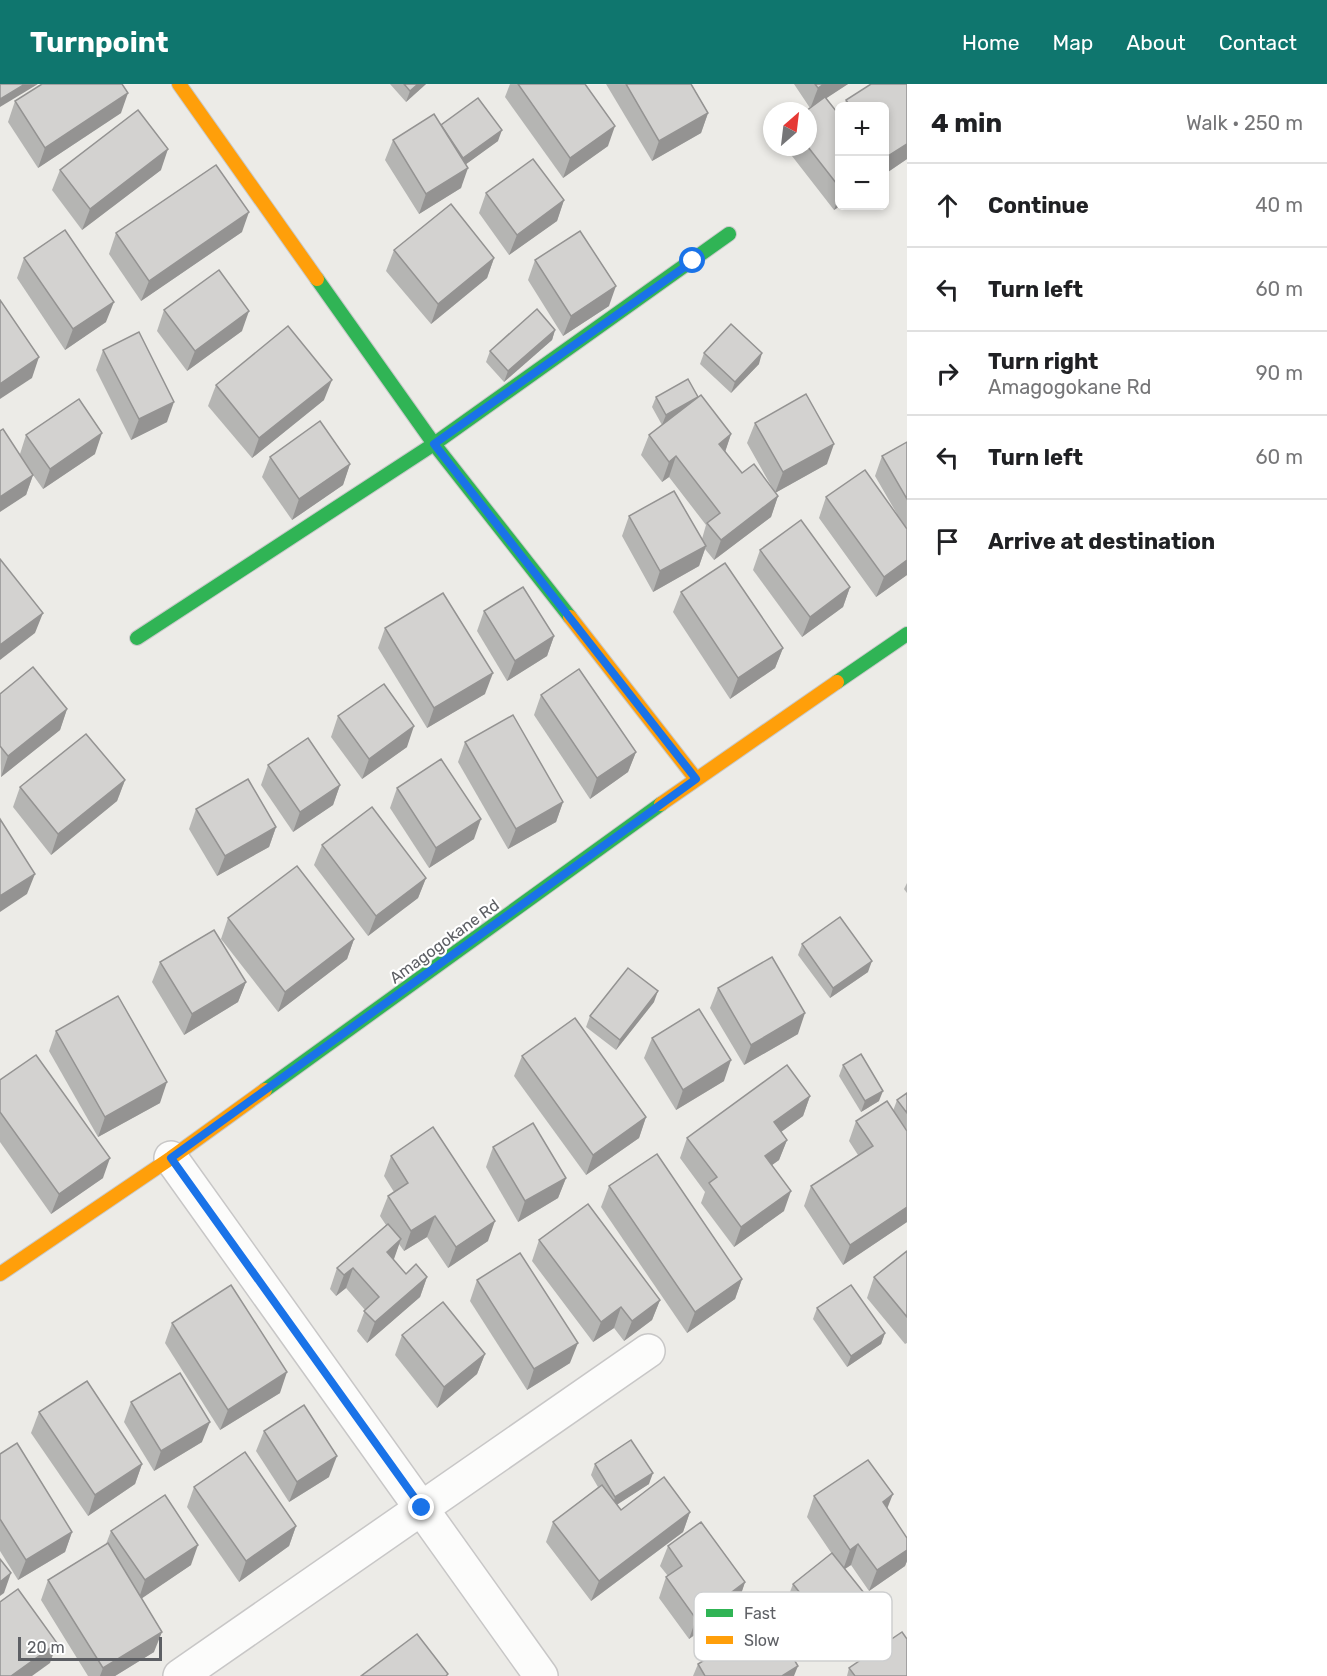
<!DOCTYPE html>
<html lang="en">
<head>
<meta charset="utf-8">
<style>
  body { margin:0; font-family:Rubik,sans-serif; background:#f6f6f6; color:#202124 }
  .controls { position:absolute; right:18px; top:18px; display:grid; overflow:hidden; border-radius:9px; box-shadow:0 3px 9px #0003 }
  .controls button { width:54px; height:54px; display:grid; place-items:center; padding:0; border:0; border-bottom:2px solid #e0e0e0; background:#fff; color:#202124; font:30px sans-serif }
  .compass { position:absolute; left:763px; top:18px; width:54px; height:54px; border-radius:50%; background:#fff; box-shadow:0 3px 9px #0003; rotate:28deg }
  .scale { position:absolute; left:18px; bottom:15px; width:144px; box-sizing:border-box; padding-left:6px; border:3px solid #5d5f64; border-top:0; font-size:16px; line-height:21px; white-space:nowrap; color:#5d5f64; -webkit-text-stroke:4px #fff; paint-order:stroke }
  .stop { position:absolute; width:18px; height:18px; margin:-14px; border:4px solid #1a73e8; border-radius:50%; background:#fff }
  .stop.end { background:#1a73e8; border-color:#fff; box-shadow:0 2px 6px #0008 }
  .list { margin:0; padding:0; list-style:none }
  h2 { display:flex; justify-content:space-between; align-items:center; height:78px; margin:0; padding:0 24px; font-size:26px }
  h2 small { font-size:20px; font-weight:400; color:#757577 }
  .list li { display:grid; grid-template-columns:39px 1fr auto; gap:18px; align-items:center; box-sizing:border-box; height:84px; padding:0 24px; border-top:2px solid #e0e0e0 }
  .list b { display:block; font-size:22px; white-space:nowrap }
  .list p { margin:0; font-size:20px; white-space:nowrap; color:#757577 }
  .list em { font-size:20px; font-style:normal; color:#757577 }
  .icon { flex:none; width:33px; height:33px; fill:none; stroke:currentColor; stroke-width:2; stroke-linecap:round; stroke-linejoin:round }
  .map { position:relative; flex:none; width:907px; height:1592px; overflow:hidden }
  header { display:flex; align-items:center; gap:36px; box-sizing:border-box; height:84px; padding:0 30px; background:#0f766e; color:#fff }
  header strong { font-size:28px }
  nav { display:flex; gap:33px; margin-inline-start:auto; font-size:21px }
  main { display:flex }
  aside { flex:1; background:#fff }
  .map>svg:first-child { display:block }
</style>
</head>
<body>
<header>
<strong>Turnpoint</strong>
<nav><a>Home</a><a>Map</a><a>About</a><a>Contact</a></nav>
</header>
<main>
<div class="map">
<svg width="907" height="1592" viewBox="0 0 907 1592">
  <rect width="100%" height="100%" fill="#ecebe7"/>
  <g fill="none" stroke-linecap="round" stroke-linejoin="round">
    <g stroke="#c8c7c7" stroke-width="36">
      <g id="street">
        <polyline points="171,1074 541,1592"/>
        <polyline points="180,1592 648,1267"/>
      </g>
    </g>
    <g stroke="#c8c9c9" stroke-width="16">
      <g id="fast">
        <polyline points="317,195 434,360 570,533"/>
        <polyline points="137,554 434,360 729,150"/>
        <polyline points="837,598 907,550"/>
        <polyline points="265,1006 661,720"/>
      </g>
    </g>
    <g stroke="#c8c9c9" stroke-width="16">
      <g id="slow">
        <polyline points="179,0 317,195"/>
        <polyline points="570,533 696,695"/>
        <polyline points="661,720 837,598"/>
        <polyline points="0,1190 171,1074 265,1006"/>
      </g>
    </g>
    <use href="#street" stroke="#fcfcfb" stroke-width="33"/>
    <use href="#fast" stroke="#30b455" stroke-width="14"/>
    <use href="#slow" stroke="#ff9f0a" stroke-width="14"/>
  </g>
  <g fill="#b5b5b3">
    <polygon points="390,0 426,0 406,18"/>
    <polygon points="510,0 585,0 608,62 563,94 505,13"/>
    <polygon points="606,0 691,0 708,29 701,49 652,77"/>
    <polygon points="794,0 848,0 826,14 840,32 840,122 834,126 785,63 808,63 810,24"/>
    <polygon points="907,0 907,75 885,90 885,22 844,22 846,16"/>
    <polygon points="15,17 121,29 38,84 8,38"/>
    <polygon points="441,41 498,57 466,80 461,104 419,130 385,76 393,56"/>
    <polygon points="60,86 161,86 82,146 52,106"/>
    <polygon points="486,109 564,116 557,137 509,171 479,129"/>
    <polygon points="242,148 141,217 109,170 116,149"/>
    <polygon points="394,166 494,174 487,194 431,240 386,187"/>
    <polygon points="24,174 106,238 65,266 17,194"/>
    <polygon points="535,176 609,222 563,252 528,196"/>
    <polygon points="164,226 242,247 187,287 157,247"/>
    <polygon points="555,246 552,256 504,298 486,278 490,267"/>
    <polygon points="103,266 167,338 131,356 96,286"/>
    <polygon points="704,269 759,280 731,309 700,280"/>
    <polygon points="216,301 324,316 252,374 208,322"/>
    <polygon points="656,313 698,313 731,350 725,368 742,389 774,407 747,359 755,339 827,380 775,409 778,412 771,433 714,476 705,465 699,482 653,508 622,452 629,432 702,455 706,441 669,393 662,398 641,371 649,351 662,341 652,323"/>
    <polygon points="26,351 95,370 43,405 33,391 26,411 20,370"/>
    <polygon points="907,358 907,491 876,513 819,434 826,413 897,430 875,392 882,372"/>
    <polygon points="270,373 350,380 343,401 292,436 262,393"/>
    <polygon points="760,466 850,503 843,523 802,553 753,486"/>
    <polygon points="681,508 783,564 775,584 730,615 673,528"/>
    <polygon points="484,527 554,552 547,572 507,597 477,547"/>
    <polygon points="385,544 485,610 427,644 378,564"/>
    <polygon points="0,610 67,625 60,646 1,693"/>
    <polygon points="541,611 636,668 628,688 590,715 534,631"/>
    <polygon points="338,632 407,663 362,695 331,653"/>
    <polygon points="465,658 563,718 556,738 508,765 458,678"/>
    <polygon points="268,681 340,701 333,721 293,748 261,701"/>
    <polygon points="125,696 117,717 51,771 13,723 20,703"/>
    <polygon points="397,704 474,755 429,784 390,724"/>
    <polygon points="196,725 276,743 269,763 217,792 189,745"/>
    <polygon points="322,761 426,794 418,814 368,852 314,781"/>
    <polygon points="907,799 907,809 904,805"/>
    <polygon points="228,834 354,855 347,875 278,928 221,855"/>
    <polygon points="802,860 868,888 830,914 798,871"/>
    <polygon points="160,878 246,898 238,918 184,951 152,898"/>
    <polygon points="718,904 798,950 744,981 710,924"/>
    <polygon points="654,918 616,966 586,943 590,932"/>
    <polygon points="56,947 160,1019 98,1053 49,967"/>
    <polygon points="652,954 724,997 676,1026 644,974"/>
    <polygon points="522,972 646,1033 639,1054 586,1091 514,992"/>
    <polygon points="843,981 879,1017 861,1028 839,992"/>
    <polygon points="0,996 103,1094 51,1130 0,1058"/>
    <polygon points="907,1009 907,1046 893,1027 897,1016"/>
    <polygon points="810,1012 803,1032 781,1048 787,1056 779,1076 772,1081 784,1127 734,1163 701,1119 705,1108 680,1074 687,1054"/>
    <polygon points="856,1037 907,1047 907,1138 843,1181 804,1122 811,1102 858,1071 849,1057"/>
    <polygon points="493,1063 566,1094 558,1114 518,1138 486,1083"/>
    <polygon points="391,1072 488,1157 448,1184 427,1153 404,1167 399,1160 393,1176 406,1190 427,1193 420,1213 367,1259 357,1247 365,1226 346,1204 336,1212 330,1205 337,1184 386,1141 380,1132 388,1112 394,1108 384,1092"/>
    <polygon points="609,1102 742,1195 735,1215 687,1249 601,1123"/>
    <polygon points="539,1156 660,1216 652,1236 624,1257 614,1244 593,1258 532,1177"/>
    <polygon points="907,1167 907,1259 905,1260 867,1214 874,1193"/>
    <polygon points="477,1196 570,1279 527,1306 470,1217"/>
    <polygon points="817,1224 885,1249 881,1260 847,1283 813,1235"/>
    <polygon points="172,1239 280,1309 220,1346 165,1259"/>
    <polygon points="402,1251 485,1270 477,1290 437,1324 395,1271"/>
    <polygon points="131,1318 202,1358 154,1387 124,1338"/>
    <polygon points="39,1328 142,1380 135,1400 88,1432 31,1349"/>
    <polygon points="264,1347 329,1393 289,1418 256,1367"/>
    <polygon points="0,1370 72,1448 65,1468 18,1496 0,1467"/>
    <polygon points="595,1380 649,1400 617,1420 621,1426 690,1428 683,1448 591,1517 546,1458 553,1438 598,1403 591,1391"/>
    <polygon points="194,1403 296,1442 289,1462 239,1498 187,1423"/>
    <polygon points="814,1412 887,1424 907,1454 907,1477 905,1482 869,1507 851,1481 845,1485 868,1514 861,1534 822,1566 785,1521 793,1500 832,1470 807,1433"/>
    <polygon points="111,1447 191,1481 141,1514 154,1568 115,1592 88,1592 41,1516 48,1496 106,1460"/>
    <polygon points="668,1462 745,1498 738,1519 689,1555 659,1514 666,1493 668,1492 660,1482"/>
    <polygon points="698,1580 794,1592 693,1592"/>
    <polygon points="849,1584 907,1592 847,1592"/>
  </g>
  <g fill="#949392">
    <polygon points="25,0 38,0 0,23 0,15"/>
    <polygon points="418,0 426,0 406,18 410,7"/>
    <polygon points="824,0 848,0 810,25 818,4"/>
    <polygon points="128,9 121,29 38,84 45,64"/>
    <polygon points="708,29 701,49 652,77 659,57"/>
    <polygon points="615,42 608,62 563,94 570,74"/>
    <polygon points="502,46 498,57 458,86 462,75"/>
    <polygon points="907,60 907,75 885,90 885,74"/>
    <polygon points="168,65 161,86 82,146 90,125"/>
    <polygon points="468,84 461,104 419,130 426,110"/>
    <polygon points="840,110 840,122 834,126"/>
    <polygon points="564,116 557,137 509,171 517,151"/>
    <polygon points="249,128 242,148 141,217 149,197"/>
    <polygon points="494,174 487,194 431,240 438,220"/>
    <polygon points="616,202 609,222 563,252 571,232"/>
    <polygon points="114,218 106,238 65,266 73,245"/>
    <polygon points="249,227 242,247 187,287 195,267"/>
    <polygon points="555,246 552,256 504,298 508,287"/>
    <polygon points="762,269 759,280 731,309 735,298"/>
    <polygon points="39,273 32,294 0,315 0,300"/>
    <polygon points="332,296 324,316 252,374 259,354"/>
    <polygon points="698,313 662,341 666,331"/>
    <polygon points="174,318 167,338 131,356 139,335"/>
    <polygon points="102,349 95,370 43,405 50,385"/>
    <polygon points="731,350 724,371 719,360"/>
    <polygon points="834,360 827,380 775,409 783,388"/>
    <polygon points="676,372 669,393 662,398 669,378"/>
    <polygon points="350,380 343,401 292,436 299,415"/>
    <polygon points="33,391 26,411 0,428 0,413"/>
    <polygon points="778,412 771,433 714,476 721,456"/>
    <polygon points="706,462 699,482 653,508 660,487"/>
    <polygon points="907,476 907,491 876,513 884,493"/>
    <polygon points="850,503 843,523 802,553 810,533"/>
    <polygon points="43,529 35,549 0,576 0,561"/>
    <polygon points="554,552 547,572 507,597 515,577"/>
    <polygon points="783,564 775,584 730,615 738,594"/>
    <polygon points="493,589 485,610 427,644 434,624"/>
    <polygon points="67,625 60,646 1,693 8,672"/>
    <polygon points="414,642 407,663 362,695 369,675"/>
    <polygon points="636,668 628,688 590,715 597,694"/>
    <polygon points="125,696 117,717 51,771 58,750"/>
    <polygon points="340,701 333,721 293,748 300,728"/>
    <polygon points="563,718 556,738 508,765 516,745"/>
    <polygon points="481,735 474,755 429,784 436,764"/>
    <polygon points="276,743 269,763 217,792 225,772"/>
    <polygon points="35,790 27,810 0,828 0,812"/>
    <polygon points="426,794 418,814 368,852 376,832"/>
    <polygon points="354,855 347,875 278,928 285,908"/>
    <polygon points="872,877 868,888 830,914 833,904"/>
    <polygon points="246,898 238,918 184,951 192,930"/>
    <polygon points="658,907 654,918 616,966 620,956"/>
    <polygon points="805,929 798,950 744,981 751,961"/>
    <polygon points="731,976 724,997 676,1026 683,1006"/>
    <polygon points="167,998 160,1019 98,1053 105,1033"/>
    <polygon points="883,1007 879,1017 861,1028 865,1017"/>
    <polygon points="810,1012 803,1032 767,1058 774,1038"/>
    <polygon points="646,1033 639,1054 586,1091 593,1071"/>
    <polygon points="787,1056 779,1076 757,1092 765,1072"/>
    <polygon points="110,1074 103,1094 51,1130 59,1110"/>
    <polygon points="566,1094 558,1114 518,1138 525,1117"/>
    <polygon points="791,1107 784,1127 734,1163 741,1143"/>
    <polygon points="907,1123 907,1138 843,1181 850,1161"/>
    <polygon points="435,1132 427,1153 404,1167 411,1147"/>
    <polygon points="495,1137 488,1157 448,1184 456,1163"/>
    <polygon points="401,1155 394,1175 379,1188 387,1168"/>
    <polygon points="353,1184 346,1204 336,1212 344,1191"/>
    <polygon points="427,1193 420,1213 367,1259 375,1238"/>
    <polygon points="742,1195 735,1215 687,1249 695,1228"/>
    <polygon points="660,1216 652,1236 624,1257 632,1237"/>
    <polygon points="621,1223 614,1244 593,1258 601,1238"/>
    <polygon points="885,1249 881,1260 847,1283 851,1272"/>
    <polygon points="578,1259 570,1279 527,1306 534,1285"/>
    <polygon points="485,1270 477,1290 437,1324 444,1303"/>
    <polygon points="287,1288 280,1309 220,1346 228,1326"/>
    <polygon points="210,1338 202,1358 154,1387 161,1367"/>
    <polygon points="337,1372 329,1393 289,1418 297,1398"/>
    <polygon points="142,1380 135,1400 88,1432 95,1411"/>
    <polygon points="653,1389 649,1400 612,1424 615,1413"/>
    <polygon points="893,1410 885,1430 883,1418"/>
    <polygon points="690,1428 683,1448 591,1517 599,1497"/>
    <polygon points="296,1442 289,1462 239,1498 246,1477"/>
    <polygon points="72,1448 65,1468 18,1496 26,1476"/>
    <polygon points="858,1460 851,1481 843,1486 850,1466"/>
    <polygon points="198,1461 191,1481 138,1517 145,1496"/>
    <polygon points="907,1466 907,1477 905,1482 869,1507 877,1486"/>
    <polygon points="11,1489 4,1509 0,1512 0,1498"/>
    <polygon points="745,1498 738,1519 689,1555 696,1535"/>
    <polygon points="868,1514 861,1534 822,1566 829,1546"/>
    <polygon points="162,1548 154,1568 115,1592 100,1592 103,1584"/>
    <polygon points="57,1559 50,1579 32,1592 11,1592"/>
    <polygon points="798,1582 794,1592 782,1592"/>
  </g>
  <g fill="#d3d2d0" stroke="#949392" stroke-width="1.5">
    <polygon points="0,0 25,0 0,15"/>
    <polygon points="42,0 122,0 128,9 45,64 15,17"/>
    <polygon points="404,0 418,0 410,7"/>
    <polygon points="518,0 585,0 615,42 570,74"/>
    <polygon points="626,0 691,0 708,29 659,57"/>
    <polygon points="815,0 824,0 818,4"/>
    <polygon points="871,0 907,0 907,60 885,74 885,22 850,22 846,16"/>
    <polygon points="825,13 840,32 840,104 808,63 808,27 806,27"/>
    <polygon points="478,14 502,46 463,74 441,41"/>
    <polygon points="138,26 168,65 90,125 60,86"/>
    <polygon points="434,30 468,84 426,110 393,56"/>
    <polygon points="533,75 564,116 517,151 486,109"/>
    <polygon points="216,81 249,128 149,197 116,149"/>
    <polygon points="451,120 494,174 438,220 394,166"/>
    <polygon points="65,146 114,218 73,245 24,174"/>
    <polygon points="580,147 616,202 571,232 535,176"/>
    <polygon points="219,186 249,227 195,267 164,226"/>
    <polygon points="0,216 39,273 0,300"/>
    <polygon points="537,225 555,246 508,287 490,267"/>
    <polygon points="731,240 762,269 735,298 704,269"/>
    <polygon points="288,242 332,296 259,354 216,301"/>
    <polygon points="139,248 174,318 139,335 103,266"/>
    <polygon points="688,295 698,313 666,331 656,313"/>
    <polygon points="806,310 834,360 783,388 755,339"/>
    <polygon points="701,311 731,350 719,360 742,389 754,380 778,412 721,456 707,439 720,429 676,372 669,378 649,351"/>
    <polygon points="79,315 102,349 50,385 26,351"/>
    <polygon points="320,337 350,380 299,415 270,373"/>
    <polygon points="3,345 33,391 0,413 0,347"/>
    <polygon points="907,358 907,415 882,372"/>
    <polygon points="865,386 907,445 907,476 884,493 826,413"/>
    <polygon points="674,407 706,462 660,487 629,432"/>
    <polygon points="801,436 850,503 810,533 760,466"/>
    <polygon points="0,475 43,529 0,561"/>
    <polygon points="725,479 783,564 738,594 681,508"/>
    <polygon points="523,503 554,552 515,577 484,527"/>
    <polygon points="443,509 493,589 434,624 385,544"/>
    <polygon points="33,583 67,625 8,672 0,662 0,610"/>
    <polygon points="579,585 636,668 597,694 541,611"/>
    <polygon points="384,600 414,642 369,675 338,632"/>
    <polygon points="513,631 563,718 516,745 465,658"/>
    <polygon points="86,650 125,696 58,750 20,703"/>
    <polygon points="308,654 340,701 300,728 268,681"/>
    <polygon points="441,675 481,735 436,764 397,704"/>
    <polygon points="248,695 276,743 225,772 196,725"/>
    <polygon points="372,723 426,794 376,832 322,761"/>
    <polygon points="0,735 35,790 0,812"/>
    <polygon points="297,782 354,855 285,908 228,834"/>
    <polygon points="840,833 872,877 833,904 802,860"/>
    <polygon points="214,846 246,898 192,930 160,878"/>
    <polygon points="772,873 805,929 751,961 718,904"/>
    <polygon points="628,884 658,907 620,956 590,932"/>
    <polygon points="118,912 167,998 105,1033 56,947"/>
    <polygon points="699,925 731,976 683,1006 652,954"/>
    <polygon points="575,934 646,1033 593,1071 522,972"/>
    <polygon points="861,970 883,1007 865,1017 843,981"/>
    <polygon points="36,971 110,1074 59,1110 0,1028 0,996"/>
    <polygon points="787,981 810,1012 774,1038 787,1056 765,1072 791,1107 741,1143 709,1099 717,1093 687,1054"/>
    <polygon points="907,1009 907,1029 897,1016"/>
    <polygon points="887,1017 907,1047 907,1123 850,1161 811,1102 873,1062 856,1037"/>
    <polygon points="533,1039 566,1094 525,1117 493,1063"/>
    <polygon points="433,1043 495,1137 456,1163 435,1132 411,1147 388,1112 408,1099 391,1072"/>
    <polygon points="657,1070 742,1195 695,1228 609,1102"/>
    <polygon points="588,1120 660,1216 632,1237 621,1223 601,1238 539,1156"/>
    <polygon points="388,1140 401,1155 387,1168 406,1190 416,1180 427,1193 375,1238 364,1227 379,1213 353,1184 344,1191 337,1184"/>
    <polygon points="907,1167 907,1233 874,1193"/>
    <polygon points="520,1169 578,1259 534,1285 477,1196"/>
    <polygon points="231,1201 287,1288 228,1326 172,1239"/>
    <polygon points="851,1201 885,1249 851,1272 817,1224"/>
    <polygon points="443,1218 485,1270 444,1303 402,1251"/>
    <polygon points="180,1289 210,1338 161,1367 131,1318"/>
    <polygon points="87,1297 142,1380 95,1411 39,1328"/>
    <polygon points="304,1321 337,1372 297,1398 264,1347"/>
    <polygon points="631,1356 653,1389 615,1413 595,1380"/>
    <polygon points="17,1359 72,1448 26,1476 0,1435 0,1370"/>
    <polygon points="245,1368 296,1442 246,1477 194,1403"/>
    <polygon points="868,1376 893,1410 883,1418 907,1454 907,1466 877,1486 858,1460 850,1466 814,1412"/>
    <polygon points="664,1393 690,1428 599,1497 553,1438 602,1401 621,1426"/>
    <polygon points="165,1411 198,1461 145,1496 111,1447"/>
    <polygon points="701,1438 745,1498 696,1535 666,1493 682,1482 668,1462"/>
    <polygon points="108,1459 162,1548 103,1584 48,1496"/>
    <polygon points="832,1469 868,1514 829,1546 793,1500"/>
    <polygon points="0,1475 11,1489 0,1498"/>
    <polygon points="18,1505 57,1559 11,1592 0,1592 0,1518"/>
    <polygon points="770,1536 798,1582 782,1592 705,1592 698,1580"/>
    <polygon points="902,1548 907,1555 907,1592 855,1592 849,1584"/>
    <polygon points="417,1550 448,1590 446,1592 361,1592"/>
  </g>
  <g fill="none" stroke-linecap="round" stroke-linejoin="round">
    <polyline stroke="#1a73e8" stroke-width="8" points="422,1424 171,1074 696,695 434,360 693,177"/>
  </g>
  <g text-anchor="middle" stroke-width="4.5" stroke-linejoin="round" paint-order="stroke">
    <g font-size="16" fill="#5d5f64" stroke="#fff">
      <text transform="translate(444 857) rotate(-36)" y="6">Amagogokane Rd</text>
    </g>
  </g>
  <rect x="694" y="1508" width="198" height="69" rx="9" fill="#fff" stroke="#cecfd0" stroke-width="1.5"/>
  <rect x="706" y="1525" width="27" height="8" fill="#30b455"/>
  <rect x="706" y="1552" width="27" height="8" fill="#ff9f0a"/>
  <g font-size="16" fill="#5d5f64">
    <text x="744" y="1535">Fast</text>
    <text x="744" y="1562">Slow</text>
  </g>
</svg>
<div class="controls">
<button>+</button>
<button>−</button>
</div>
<svg class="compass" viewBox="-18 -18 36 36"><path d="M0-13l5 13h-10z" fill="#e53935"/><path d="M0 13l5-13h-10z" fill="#757577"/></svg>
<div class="scale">20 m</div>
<div class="stop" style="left:693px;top:177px"></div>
<div class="stop end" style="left:422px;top:1424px"></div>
</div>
<aside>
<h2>4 min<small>Walk · 250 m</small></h2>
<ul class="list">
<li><svg class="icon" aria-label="ahead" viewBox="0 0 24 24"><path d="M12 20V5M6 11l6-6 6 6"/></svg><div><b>Continue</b></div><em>40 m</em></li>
<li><svg class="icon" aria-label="left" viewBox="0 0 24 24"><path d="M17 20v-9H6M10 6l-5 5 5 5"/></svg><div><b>Turn left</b></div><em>60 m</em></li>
<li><svg class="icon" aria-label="right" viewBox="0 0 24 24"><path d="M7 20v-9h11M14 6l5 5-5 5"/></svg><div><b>Turn right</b><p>Amagogokane Rd</p></div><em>90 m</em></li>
<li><svg class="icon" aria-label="left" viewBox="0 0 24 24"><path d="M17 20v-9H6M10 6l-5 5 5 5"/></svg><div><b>Turn left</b></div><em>60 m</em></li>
<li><svg class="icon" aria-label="arrive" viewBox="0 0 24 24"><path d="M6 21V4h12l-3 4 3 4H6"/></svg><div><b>Arrive at destination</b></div></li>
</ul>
</aside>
</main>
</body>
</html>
